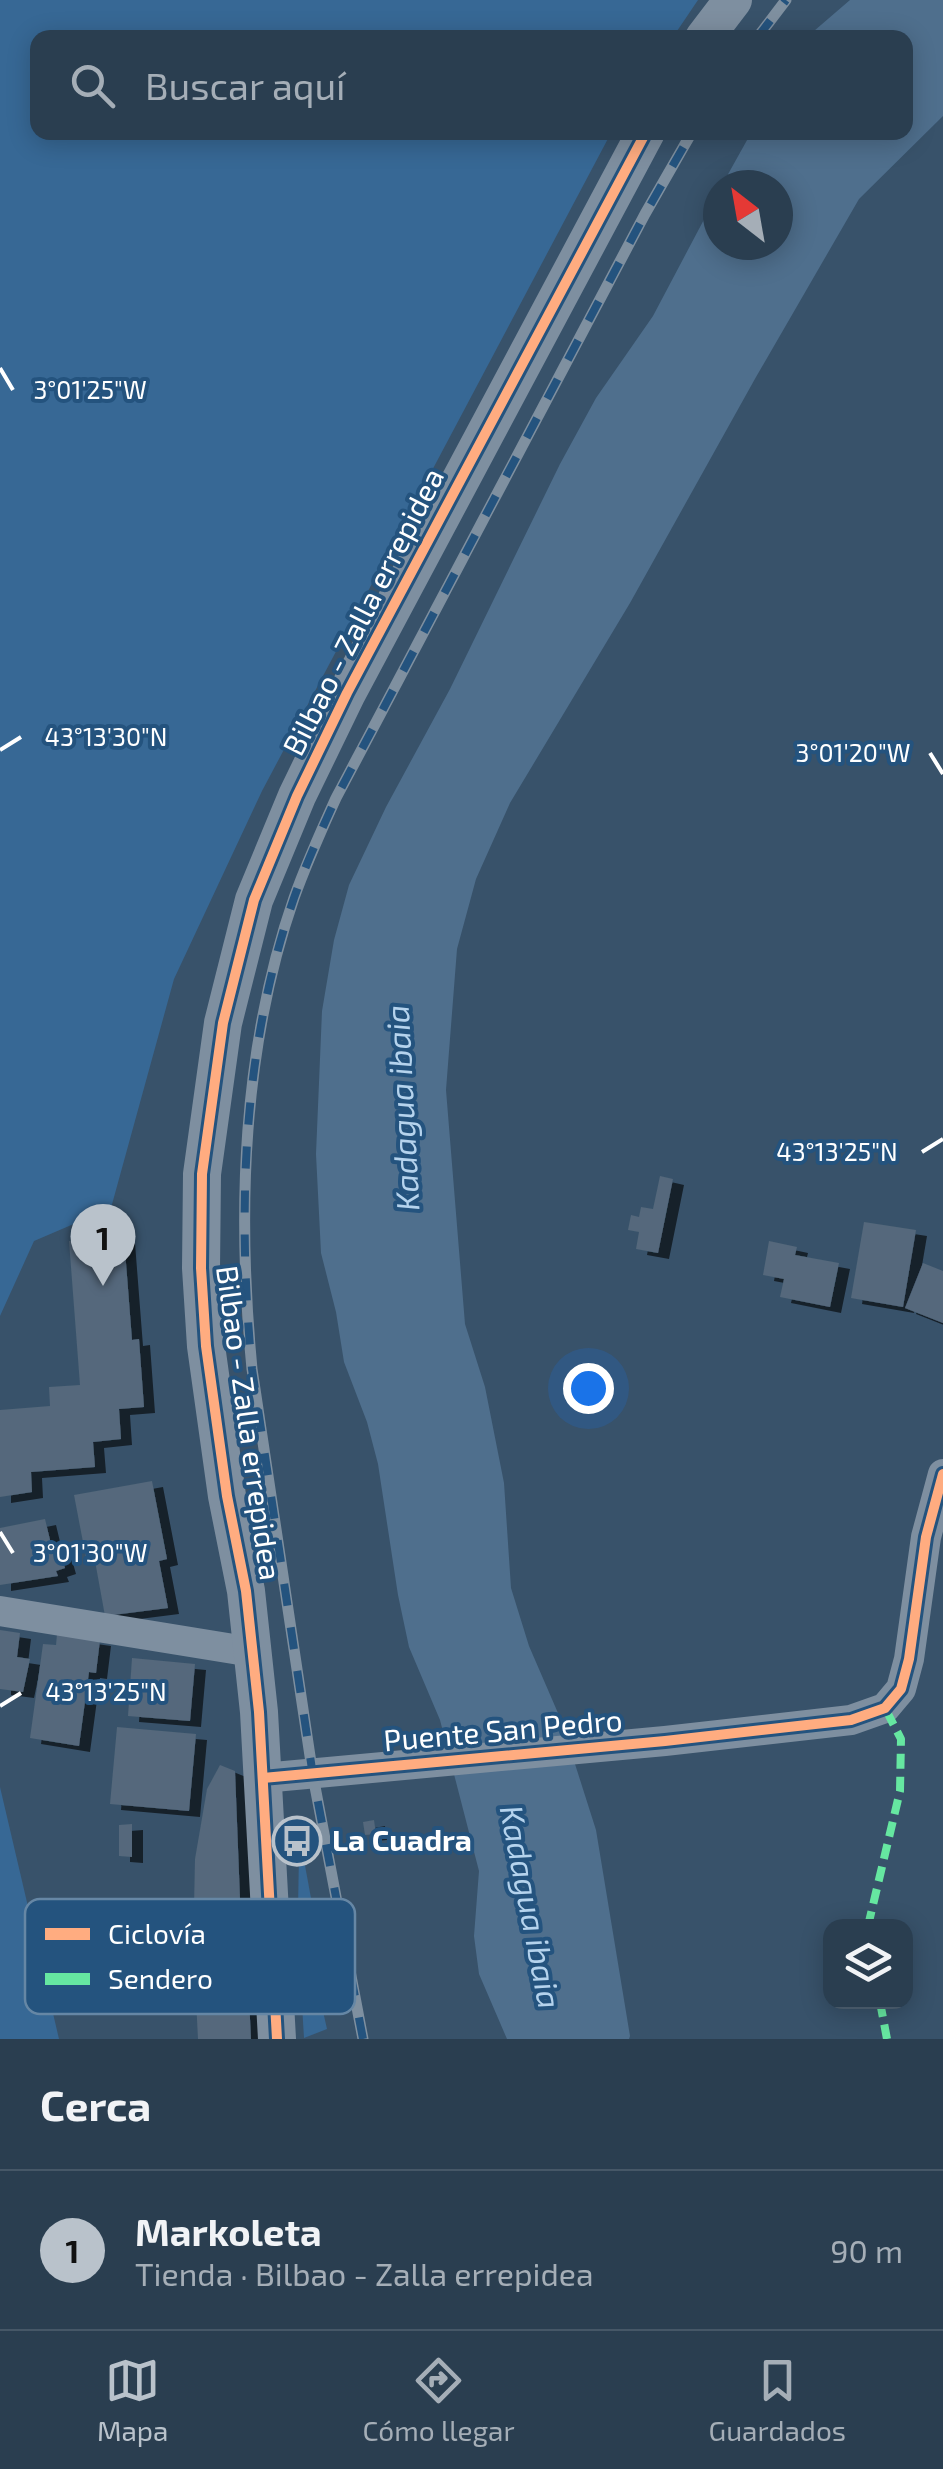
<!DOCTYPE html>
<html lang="es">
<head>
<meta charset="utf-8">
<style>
  body { margin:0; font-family:"Exo 2",sans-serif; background:#36495a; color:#f1f3f6 }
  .controls { position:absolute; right:30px; bottom:30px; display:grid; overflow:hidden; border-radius:20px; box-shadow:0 5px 25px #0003 }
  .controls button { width:90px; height:90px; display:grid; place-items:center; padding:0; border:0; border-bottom:2px solid #465767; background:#2a3e50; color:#f1f3f6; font:50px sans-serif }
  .compass { position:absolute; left:703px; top:170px; width:90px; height:90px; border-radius:50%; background:#2a3e50; box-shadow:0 5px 25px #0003; rotate:329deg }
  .you { position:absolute; left:588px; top:1388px; width:35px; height:35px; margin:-25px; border:8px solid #fff; border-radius:50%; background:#1a73e8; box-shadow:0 0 0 15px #1a73e833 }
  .badge { display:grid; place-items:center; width:65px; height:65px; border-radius:50%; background:#b9c2cb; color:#111; font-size:32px; font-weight:700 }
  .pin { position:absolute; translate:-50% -82px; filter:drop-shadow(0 2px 5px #0008) }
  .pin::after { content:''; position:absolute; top:52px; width:35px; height:30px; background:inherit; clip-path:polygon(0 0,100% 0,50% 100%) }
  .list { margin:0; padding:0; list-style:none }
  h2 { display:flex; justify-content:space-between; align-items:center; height:130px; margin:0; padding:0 40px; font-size:42px }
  h2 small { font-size:32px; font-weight:400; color:#a5aeb7 }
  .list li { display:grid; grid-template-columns:65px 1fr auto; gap:30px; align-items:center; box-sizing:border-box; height:160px; padding:0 40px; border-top:2px solid #465767 }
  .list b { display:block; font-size:38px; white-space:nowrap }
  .list p { margin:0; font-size:32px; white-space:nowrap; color:#a5aeb7 }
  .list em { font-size:32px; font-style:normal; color:#a5aeb7 }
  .icon { flex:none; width:55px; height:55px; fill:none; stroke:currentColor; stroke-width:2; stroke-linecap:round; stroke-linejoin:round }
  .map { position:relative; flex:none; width:943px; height:2039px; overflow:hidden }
  .search { position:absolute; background:#2a3e50; box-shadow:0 5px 25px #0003; left:30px; right:30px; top:30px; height:110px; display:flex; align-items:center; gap:25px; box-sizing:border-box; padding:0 35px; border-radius:20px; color:#a5aeb7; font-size:38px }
  .sheet { height:290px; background:#2a3e50 }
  nav { display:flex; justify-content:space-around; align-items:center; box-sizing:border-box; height:140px; border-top:2px solid #465767; background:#2a3e50; font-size:28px; color:#a5aeb7 }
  nav a { display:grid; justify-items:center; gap:5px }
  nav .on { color:#b9c2cb }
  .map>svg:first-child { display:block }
</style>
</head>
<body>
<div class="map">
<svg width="943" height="2039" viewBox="0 0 943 2039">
  <defs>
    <filter id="shadow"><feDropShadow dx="11" dy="6" stdDeviation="0" flood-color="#0009"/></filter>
  </defs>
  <rect width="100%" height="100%" fill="#38526a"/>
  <g fill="#376895">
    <polygon points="0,0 698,0 673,37 38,38 38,132 611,133 262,791 174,979 111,1208 34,1241 0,1316"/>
    <polygon points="0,1787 59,2039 0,2039"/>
    <polygon points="299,1853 304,1860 313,1909 298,1910"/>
    <polygon points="314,1920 323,1963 313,1967 327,2029 304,2038 297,1921"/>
  </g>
  <polygon fill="#4f6f8d" points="850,0 943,0 943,116 859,199 756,377 630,603 510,803 476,879 457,949 446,1090 465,1324 485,1387 504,1483 511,1588 529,1646 561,1720 596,1830 630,2036 629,2039 507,2039 479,1974 474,1936 479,1871 440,1720 409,1647 398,1595 378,1464 367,1422 344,1362 336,1312 321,1253 316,1154 322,1011 334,940 349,885 386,807 450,689 560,464 596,398 653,316 718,193 718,245 778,245 778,185 722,185 751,133 906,132 906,38 807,37"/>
  <g fill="#54687b" filter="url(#shadow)">
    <polygon points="660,1176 673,1179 658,1253 636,1249 639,1232 628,1230 631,1215 639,1217 641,1207 653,1209"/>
    <polygon points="864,1222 916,1230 903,1307 851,1298"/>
    <polygon points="124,1237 132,1340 139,1339 144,1407 119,1409 121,1439 93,1442 95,1467 31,1472 32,1492 0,1497 0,1410 50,1406 49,1387 80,1385 69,1241"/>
    <polygon points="769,1241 797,1247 795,1255 839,1263 830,1307 780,1297 784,1279 763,1275"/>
    <polygon points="923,1263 943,1271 943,1323 905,1308"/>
    <polygon points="152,1481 167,1559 159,1561 168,1608 105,1616 95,1561 87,1563 74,1495"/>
    <polygon points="45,1519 51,1544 58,1543 65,1568 56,1571 58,1576 0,1585 0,1528"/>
    <polygon points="0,1630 20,1633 17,1657 30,1659 23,1692 0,1689"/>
    <polygon points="57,1634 100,1640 96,1673 89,1672 79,1746 30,1738 43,1644 56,1645"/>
    <polygon points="132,1658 195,1664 190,1721 128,1716"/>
    <polygon points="117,1727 196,1734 189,1811 110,1804"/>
    <polygon points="220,1765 235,1771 242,1950 193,1954 195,1859 207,1789"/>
    <polygon points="374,1820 376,1834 365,1835 363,1822"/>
    <polygon points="132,1824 132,1857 119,1856 119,1825"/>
    <polygon points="248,1977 251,2039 198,2039 195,1980"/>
  </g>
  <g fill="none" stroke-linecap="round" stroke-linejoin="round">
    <g stroke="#7e8fa0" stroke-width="30">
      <polyline points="0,1611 252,1652"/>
      <polyline points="263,1778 665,1741 851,1720 885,1708 901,1689 909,1659 926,1537 943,1474"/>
    </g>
    <g stroke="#7e8fa0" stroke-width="38">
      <polyline points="704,38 733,0"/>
      <polyline points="277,2039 259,1712 246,1591 227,1496 206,1346 201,1268 202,1174 223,1023 254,900 297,796 347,693 646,132"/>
    </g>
    <g stroke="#7f90a0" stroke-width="11">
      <g id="rail">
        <polyline points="757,38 786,0"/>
        <path d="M363,2039L313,1776L252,1369C237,1211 242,1048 294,898C306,864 321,831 336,798L645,214L692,132"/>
      </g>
    </g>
    <use href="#rail" stroke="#24537e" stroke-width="8" stroke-dasharray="22" stroke-linecap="butt"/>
    <g stroke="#66e7a1" stroke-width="8" stroke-dasharray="15 8" stroke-linecap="butt">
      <polyline points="868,1926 900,1791 901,1739 885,1708"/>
      <polyline points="880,2002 887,2039"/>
    </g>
    <g stroke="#24537e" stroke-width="16">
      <g id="cycleway">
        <polyline points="263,1778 665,1741 851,1720 885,1708 901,1689 909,1659 926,1537 943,1474"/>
        <polyline points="277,2039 259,1712 246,1591 227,1496 206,1346 201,1268 202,1174 223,1023 254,900 297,796 347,693 646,132"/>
      </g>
    </g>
    <use href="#cycleway" stroke="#ffac80" stroke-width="10"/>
  </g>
  <path fill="none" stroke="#fff" stroke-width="4" d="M0,368L13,390M0,750L21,737M930,753L943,774M922,1152L943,1139M0,1532L13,1553M0,1706L21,1693"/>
  <defs>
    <g id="bus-ring" transform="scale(2.5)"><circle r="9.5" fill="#24537e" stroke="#b9c2cb" stroke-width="1.5"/><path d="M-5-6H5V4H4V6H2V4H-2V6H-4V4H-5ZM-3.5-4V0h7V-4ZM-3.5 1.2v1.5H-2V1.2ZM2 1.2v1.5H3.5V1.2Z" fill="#b9c2cb"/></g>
  </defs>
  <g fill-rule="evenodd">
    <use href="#bus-ring" x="297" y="1841"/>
  </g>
  <g text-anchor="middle" stroke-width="8" stroke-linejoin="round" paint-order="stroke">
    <g font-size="30" fill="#fff" stroke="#24537e">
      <text transform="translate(364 612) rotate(-63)" y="10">Bilbao - Zalla errepidea</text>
      <text transform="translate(248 1423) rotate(82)" y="10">Bilbao - Zalla errepidea</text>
      <text transform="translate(503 1731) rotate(-5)" y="10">Puente San Pedro</text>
    </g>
    <g font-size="30" font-weight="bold" fill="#fff" stroke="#24537e" text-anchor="start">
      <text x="332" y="1851">La Cuadra</text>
    </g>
    <g font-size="32" font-style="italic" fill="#b5d3ed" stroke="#24537e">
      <text transform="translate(403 1108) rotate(-93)" y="11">Kadagua ibaia</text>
      <text transform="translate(530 1907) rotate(79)" y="11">Kadagua ibaia</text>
    </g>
  </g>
  <rect x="25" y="1899" width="330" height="115" rx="15" fill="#24537e" stroke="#6687a5" stroke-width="2.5"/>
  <rect x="45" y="1928" width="45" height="12" fill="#ffac80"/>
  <rect x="45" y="1973" width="45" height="12" fill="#66e7a1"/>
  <g font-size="28" fill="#fff">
    <text x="108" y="1944">Ciclovía</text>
    <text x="108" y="1989">Sendero</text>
  </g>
  <g font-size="25" text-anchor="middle" fill="#fff" stroke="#24537e" stroke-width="8" stroke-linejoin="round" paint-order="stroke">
    <text x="90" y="399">3°01'25"W</text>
    <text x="106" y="746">43°13'30"N</text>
    <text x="853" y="762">3°01'20"W</text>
    <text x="837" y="1161">43°13'25"N</text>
    <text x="90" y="1562">3°01'30"W</text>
    <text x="106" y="1701">43°13'25"N</text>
  </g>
</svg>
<div class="controls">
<button><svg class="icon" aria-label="layers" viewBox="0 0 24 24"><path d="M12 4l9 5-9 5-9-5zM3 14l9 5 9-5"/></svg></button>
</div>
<svg class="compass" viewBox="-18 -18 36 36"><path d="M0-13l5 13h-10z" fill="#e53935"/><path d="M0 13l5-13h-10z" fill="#a5aeb7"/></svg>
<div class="you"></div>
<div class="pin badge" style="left:103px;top:1286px">1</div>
<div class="search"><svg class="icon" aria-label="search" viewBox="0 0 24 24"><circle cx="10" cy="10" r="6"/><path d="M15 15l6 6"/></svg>Buscar aquí</div>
</div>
<section class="sheet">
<h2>Cerca<small></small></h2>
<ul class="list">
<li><span class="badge">1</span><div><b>Markoleta</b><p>Tienda · Bilbao - Zalla errepidea</p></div><em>90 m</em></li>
</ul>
</section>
<nav>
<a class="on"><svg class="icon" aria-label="map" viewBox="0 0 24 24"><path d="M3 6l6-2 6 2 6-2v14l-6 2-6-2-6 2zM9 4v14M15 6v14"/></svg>Mapa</a>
<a><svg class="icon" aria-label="directions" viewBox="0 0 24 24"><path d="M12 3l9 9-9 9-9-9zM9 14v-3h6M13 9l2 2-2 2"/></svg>Cómo llegar</a>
<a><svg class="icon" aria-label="saved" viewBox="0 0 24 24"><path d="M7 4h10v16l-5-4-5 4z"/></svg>Guardados</a>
</nav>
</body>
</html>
